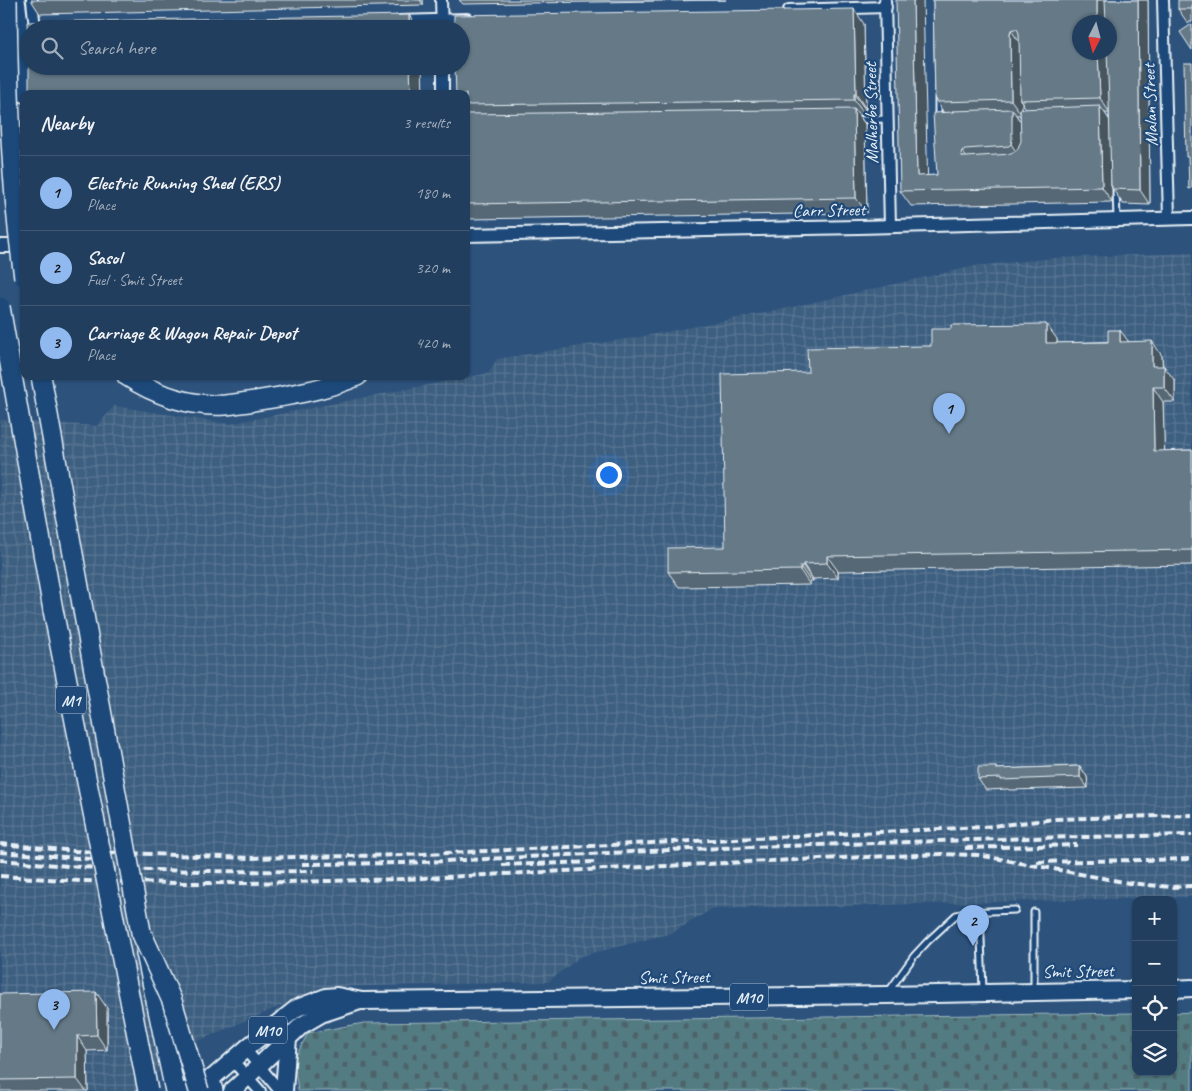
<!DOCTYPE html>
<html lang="en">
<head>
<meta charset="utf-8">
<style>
  body { margin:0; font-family:Caveat,sans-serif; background:#2a4564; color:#f1f3f6 }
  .controls { position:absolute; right:15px; bottom:15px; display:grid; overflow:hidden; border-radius:10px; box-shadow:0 1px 4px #0004 }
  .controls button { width:45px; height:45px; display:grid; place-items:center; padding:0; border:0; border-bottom:1px solid #3f5773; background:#223e5e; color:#f1f3f6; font:25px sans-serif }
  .compass { position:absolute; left:1072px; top:15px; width:45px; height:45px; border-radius:50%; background:#223e5e; box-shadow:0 1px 4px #0004; rotate:186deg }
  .you { position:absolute; left:608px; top:474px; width:18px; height:18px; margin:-12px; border:4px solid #fff; border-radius:50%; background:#1a73e8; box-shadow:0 0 0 8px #1a73e833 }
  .badge { display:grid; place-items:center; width:32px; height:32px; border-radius:50%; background:#90b9f0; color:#111; font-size:16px; font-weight:700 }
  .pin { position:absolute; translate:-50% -41px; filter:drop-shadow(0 1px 2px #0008) }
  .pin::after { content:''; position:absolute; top:26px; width:18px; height:15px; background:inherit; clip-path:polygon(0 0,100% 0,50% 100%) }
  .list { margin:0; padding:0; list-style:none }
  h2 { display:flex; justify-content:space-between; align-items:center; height:65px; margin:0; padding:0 20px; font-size:21px }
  h2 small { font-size:16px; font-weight:400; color:#a2aebc }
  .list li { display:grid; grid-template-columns:32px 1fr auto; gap:15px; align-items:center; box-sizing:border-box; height:75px; padding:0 20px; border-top:1px solid #3f5773 }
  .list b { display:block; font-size:19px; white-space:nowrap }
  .list p { margin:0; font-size:16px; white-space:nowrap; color:#a2aebc }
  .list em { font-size:16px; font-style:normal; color:#a2aebc }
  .icon { flex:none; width:28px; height:28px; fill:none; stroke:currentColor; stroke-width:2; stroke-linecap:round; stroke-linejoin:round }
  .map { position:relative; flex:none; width:1192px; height:1091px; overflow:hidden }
  .search { position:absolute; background:#223e5e; box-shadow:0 1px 4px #0004; left:20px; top:20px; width:450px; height:55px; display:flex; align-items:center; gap:12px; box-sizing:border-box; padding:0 18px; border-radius:28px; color:#a2aebc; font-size:19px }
  .panel { position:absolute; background:#223e5e; box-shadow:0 1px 4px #0004; left:20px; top:90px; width:450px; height:290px; border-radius:10px }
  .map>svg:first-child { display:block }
</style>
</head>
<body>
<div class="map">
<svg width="1192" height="1091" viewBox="0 0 1192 1091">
  <defs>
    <pattern id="industrial-grid" width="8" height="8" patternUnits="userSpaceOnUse" patternTransform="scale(1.25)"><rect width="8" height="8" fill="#3e5e80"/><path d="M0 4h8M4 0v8" fill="none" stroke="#5a7693"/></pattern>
    <pattern id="cemetery-stones" width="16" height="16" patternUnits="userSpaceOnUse" patternTransform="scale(1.25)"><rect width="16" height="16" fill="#527b82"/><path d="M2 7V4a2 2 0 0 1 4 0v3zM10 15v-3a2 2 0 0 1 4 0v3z" fill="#4d6469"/></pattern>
  </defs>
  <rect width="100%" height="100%" fill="#2d537d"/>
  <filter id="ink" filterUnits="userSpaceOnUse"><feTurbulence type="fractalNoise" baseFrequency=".02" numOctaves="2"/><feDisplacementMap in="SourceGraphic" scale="10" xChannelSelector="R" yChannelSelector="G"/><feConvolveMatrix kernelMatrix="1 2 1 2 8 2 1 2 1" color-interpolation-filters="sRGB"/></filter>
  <g filter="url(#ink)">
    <polygon fill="url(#industrial-grid)" points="1192,253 1192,897 712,909 672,933 581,956 548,982 326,987 195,1042 135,1091 0,1091 0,420 97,426 114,406 229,424 489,373 497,359 645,336 779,310 975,266 1054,258"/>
    <polygon fill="url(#cemetery-stones)" stroke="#9db6bd" points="1192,1012 1192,1091 298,1091 294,1060 308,1033 364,1023 1136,1013 1136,1072 1173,1072 1173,1013"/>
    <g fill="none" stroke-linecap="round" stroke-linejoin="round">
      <g stroke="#e8f1f8" stroke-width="9">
        <g id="service">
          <polyline points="938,96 938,118"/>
          <polyline points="856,120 887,119"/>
          <polyline points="1116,190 1117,219"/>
          <polyline points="980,911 983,991"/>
          <polyline points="1034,989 1034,912"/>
          <polyline points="889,991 914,956 928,941 956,915 968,912 1015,910"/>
        </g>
      </g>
      <g stroke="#e8f1f8" stroke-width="14">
        <g id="minor">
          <polyline points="32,0 35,29"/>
          <polyline points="441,0 442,29"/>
          <polyline points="885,0 890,226"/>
          <polyline points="1163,0 1169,218"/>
          <polyline points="789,10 886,7"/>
          <polyline points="399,21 467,19"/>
          <polyline points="443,66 443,94"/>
          <polyline points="245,1049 280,1091"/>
          <polyline points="232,1060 260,1091"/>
        </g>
      </g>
      <g stroke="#e8f1f8" stroke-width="16">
        <g id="tertiary">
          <polyline points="466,235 859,227 1192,218"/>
          <polyline points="0,246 24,246"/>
        </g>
      </g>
      <g stroke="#e8f1f8" stroke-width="20">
        <g id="primary">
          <polyline points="1173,989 1192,988"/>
          <polyline points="185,1091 210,1080 249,1046 297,1008 326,997 337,996 362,1001 886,995 1136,990"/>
          <polyline points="232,1091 242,1082 302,1025 321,1014 360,1001"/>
          <polyline points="284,1091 288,1038"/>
        </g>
      </g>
      <g stroke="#e8f1f8" stroke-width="22">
        <g id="motorway">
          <polyline points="15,0 27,94"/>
          <path d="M127,376C155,395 192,407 225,405C243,403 261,400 279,397C305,392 332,387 357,376"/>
          <polyline points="146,953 175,1091"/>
          <polyline points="210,1080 213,1091"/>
        </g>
      </g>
      <use href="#service" stroke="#1f4a7a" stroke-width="5"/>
      <use href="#minor" stroke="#1f4a7a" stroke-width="10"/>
      <use href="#tertiary" stroke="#1f4a7a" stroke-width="12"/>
      <use href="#primary" stroke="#1f4a7a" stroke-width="16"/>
      <use href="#motorway" stroke="#1f4a7a" stroke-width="19"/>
      <g stroke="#e8f1f8" stroke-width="4" stroke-dasharray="8 4" stroke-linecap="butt">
        <polyline points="0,844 75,851 249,858 404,855 983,827 1056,819 1192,815"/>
        <polyline points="965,848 1077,845"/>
        <polyline points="0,852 77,858 105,860"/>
        <path d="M0,860C27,862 53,865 80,867C157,871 235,872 313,871"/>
        <polyline points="1037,862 1192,859"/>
        <polyline points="302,864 404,863 691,849 1032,838 1192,835"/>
        <polyline points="502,865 597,862"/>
        <polyline points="0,876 81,881 176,883 249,883 405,879 746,862 941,854 978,855 1129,883 1170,887 1192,886"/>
      </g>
      <g stroke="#e8f1f8" stroke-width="22" stroke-linecap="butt">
        <g id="motorway-bridge">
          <path d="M7,0C8,92 11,186 24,277"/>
          <polyline points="0,307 53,610 148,1091"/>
          <polyline points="41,376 141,932 172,1001 199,1091"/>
        </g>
      </g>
      <use href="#motorway-bridge" stroke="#1f4a7a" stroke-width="19"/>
    </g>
    <g fill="#576874" stroke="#e8f1f8" fill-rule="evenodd">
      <polygon points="31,0 423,0 423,5 40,14"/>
      <polygon points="459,0 726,0 463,4"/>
      <path d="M933,0H1148L1150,205L1123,204L1112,188V202L911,206L900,191L927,176L937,175L944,113L935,99ZM1022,102L1026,109H1022ZM1105,113H1109V119ZM1016,115H1020L1021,122Z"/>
      <polygon points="1192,0 1192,22 1187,22 1178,9"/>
      <polygon points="864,24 866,109 865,109 865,115 859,115 865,124 867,213 468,219 466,216 466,94"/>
      <polygon points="1057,339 1057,343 1128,341 1162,356 1163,366 1175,381 1175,402 1163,402 1164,451 1192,450 1192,565 838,571 838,578 813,579 813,581 810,581 810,585 679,587 668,572 725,547 808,372 931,346"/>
      <polygon points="1080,766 1087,777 1088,788 1009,790 1008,789 986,790 978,779 996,767 998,769"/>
      <polygon points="0,994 107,1008 107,1050 87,1051 88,1091 0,1091"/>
    </g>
    <g fill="#47555e" stroke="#e8f1f8">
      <polygon points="420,0 423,0 423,5"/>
      <polygon points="913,0 923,0 928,191 917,176"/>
      <rect x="1097" y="0" width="10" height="22"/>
      <polygon points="1138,0 1148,0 1150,205 1140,190"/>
      <polygon points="854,9 864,24 866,109 856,94"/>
      <polygon points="409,15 419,29 409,29"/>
      <polygon points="1011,30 1021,45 1020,100 1022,102 1022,115 1011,100 1010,33"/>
      <polygon points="1098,52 1108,52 1110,113 1100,98"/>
      <polygon points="410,66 422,66 423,94 411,94"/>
      <polygon points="854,94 865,109 865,115 854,100"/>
      <polygon points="1100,106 1111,122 1111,186 1112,188 1112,202 1102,187"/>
      <polygon points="854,109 865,124 867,213 856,198"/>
      <polygon points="1012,109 1022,124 1021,159 1011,144"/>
      <polygon points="962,151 972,166 972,169 961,154"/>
      <polygon points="1046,324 1057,339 1057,358 1046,343"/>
      <polygon points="1120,330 1131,345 1120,342"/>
      <polygon points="1152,341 1162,356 1163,381 1152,366"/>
      <polygon points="1164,366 1175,381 1175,402 1164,387"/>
      <polygon points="1153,387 1163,402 1165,466 1154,451"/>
      <polygon points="827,556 838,571 838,578 827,563"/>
      <polygon points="803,564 813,579 813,581 803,566"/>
      <polygon points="800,566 810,581 810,585 800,570"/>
      <polygon points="1080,766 1087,777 1088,788 1080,777"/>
      <polygon points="96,992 107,1008 107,1050 97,1035"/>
      <polygon points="77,1036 87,1051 88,1091 86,1091 77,1079"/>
    </g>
    <g fill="#657987" stroke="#e8f1f8">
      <polygon points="896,0 913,0 917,176 937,175 933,113 954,112 952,111 1012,109 1012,140 1011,144 1009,146 965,149 962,151 961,154 963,157 966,157 1011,154 1017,150 1021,141 1020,109 1100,106 1102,187 900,191"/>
      <polygon points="933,0 1097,0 1097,22 1080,22 1080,52 1098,52 1100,98 1020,100 1019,33 1017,29 1014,29 1011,30 1010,33 1011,100 940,102 935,99"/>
      <polygon points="1105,0 1138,0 1140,190 1112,189 1112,186 1111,186 1109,102 1107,52 1110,52 1110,22 1106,22"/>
      <rect x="1178" y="0" width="14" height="9"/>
      <polygon points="854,9 856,94 854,94 854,100 466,105 466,94 456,94 455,66 461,66 461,29 454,29 454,15"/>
      <polygon points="409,15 409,29 29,29 29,47 28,44 27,22"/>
      <polygon points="1192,24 1192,50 1180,32"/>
      <polygon points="1184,63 1192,63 1192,188 1189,189 1188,157 1186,157"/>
      <polygon points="29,66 410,66 411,94 29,94"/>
      <polygon points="854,109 856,198 466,204 466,114"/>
      <polygon points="1046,324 1046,343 1108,342 1108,330 1120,330 1120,342 1152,341 1152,366 1164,366 1164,387 1153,387 1154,451 1192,450 1192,550 827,556 827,563 803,564 803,566 800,566 800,570 668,572 668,548 725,547 722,374 808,372 807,348 931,346 931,329 951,329 951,325"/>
      <polygon points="1080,766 1080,777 1001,780 1001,778 978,779 978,767 996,767 996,769"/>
      <polygon points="96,992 97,1035 77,1036 77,1079 0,1080 0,994"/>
    </g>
  </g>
  <g text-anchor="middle" stroke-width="4.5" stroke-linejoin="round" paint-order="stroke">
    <g fill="#1f4a7a" stroke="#acbfd2" stroke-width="1">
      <rect x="56" y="686.5" width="30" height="27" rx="4"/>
      <rect x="730" y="983.5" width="38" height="27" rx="4"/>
      <rect x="249" y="1016.5" width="38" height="27" rx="4"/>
    </g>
    <g font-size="16" font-weight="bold" fill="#e8f1f8">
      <text x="71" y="706">M1</text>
      <text x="749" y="1003">M10</text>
      <text x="268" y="1036">M10</text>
    </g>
    <g font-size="18" fill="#e8f1f8" stroke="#1f4a7a">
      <text transform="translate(1150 105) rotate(-92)" y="6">Malan Street</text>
      <text transform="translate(871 113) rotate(-91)" y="6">Malherbe Street</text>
      <text transform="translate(829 210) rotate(-1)" y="6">Carr Street</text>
      <text transform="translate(1078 971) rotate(-1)" y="6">Smit Street</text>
      <text transform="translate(674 977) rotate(-1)" y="6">Smit Street</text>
    </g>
  </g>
</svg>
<div class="controls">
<button>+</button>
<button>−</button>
<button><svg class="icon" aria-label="locate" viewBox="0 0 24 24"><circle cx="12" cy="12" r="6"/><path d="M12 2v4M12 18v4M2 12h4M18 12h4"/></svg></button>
<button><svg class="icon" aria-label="layers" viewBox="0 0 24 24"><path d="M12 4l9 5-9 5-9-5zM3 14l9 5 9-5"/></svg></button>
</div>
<svg class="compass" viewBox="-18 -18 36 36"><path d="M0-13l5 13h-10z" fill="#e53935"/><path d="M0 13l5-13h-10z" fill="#a2aebc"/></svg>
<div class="you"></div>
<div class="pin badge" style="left:949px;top:434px">1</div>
<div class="pin badge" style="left:973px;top:946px">2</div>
<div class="pin badge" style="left:54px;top:1030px">3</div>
<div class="search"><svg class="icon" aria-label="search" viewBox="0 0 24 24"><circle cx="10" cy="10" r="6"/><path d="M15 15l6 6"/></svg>Search here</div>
<section class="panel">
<h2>Nearby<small>3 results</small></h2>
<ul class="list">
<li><span class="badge">1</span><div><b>Electric Running Shed (ERS)</b><p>Place</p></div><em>180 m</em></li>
<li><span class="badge">2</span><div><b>Sasol</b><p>Fuel · Smit Street</p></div><em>320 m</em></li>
<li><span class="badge">3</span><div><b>Carriage &amp; Wagon Repair Depot</b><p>Place</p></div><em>420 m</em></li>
</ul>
</section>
</div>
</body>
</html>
